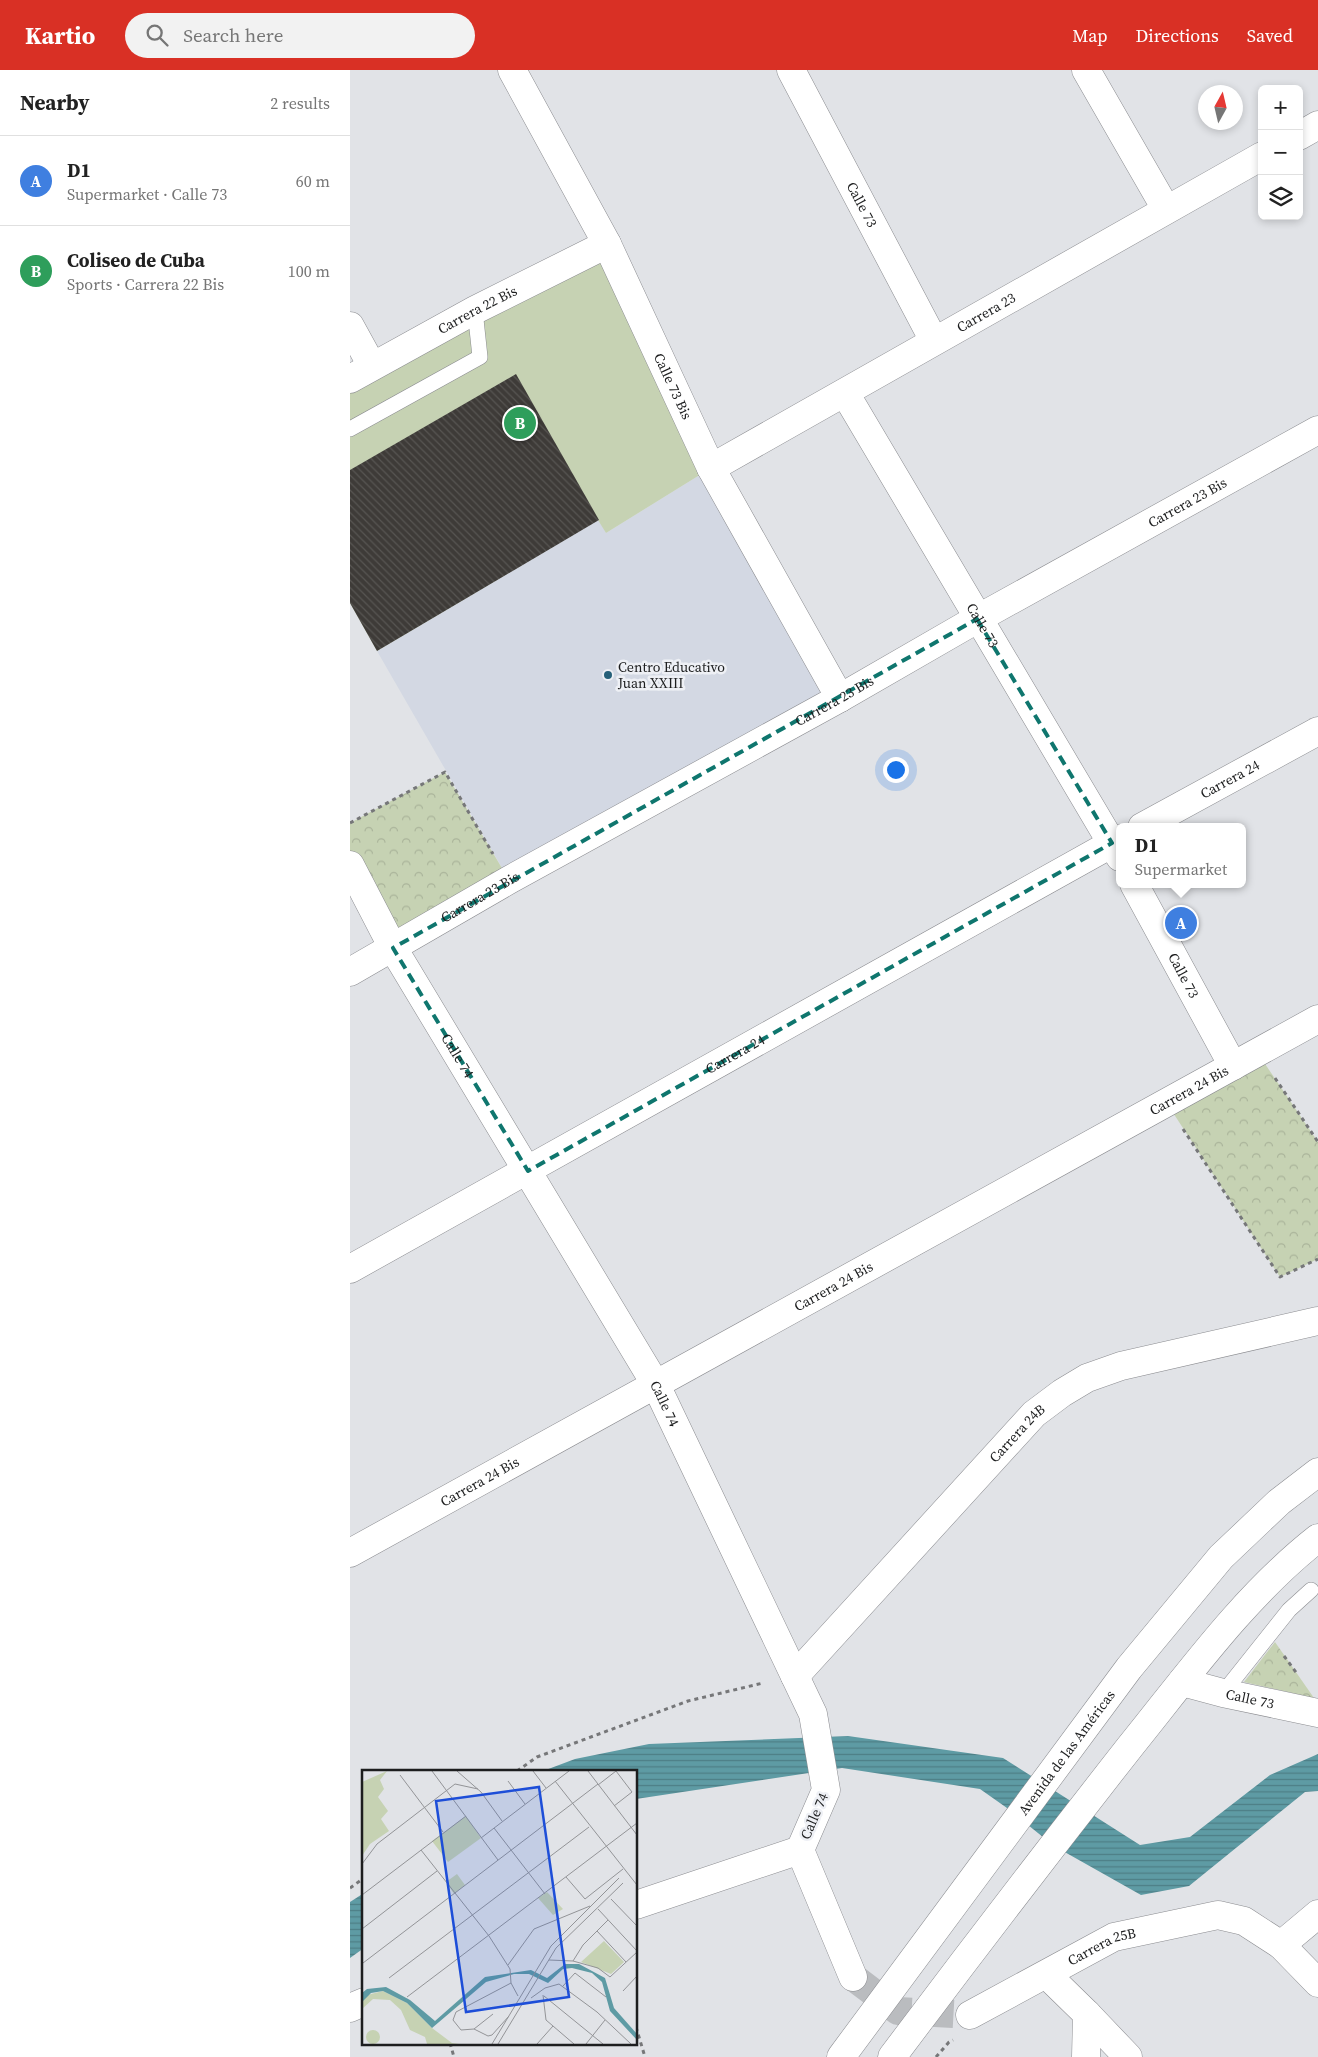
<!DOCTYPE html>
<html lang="en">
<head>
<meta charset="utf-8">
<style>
  body { margin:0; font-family:"Source Serif 4",serif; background:#f2f2f2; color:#222 }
  .controls { position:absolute; right:15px; top:15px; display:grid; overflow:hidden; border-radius:8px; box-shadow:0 2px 8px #0003 }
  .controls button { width:45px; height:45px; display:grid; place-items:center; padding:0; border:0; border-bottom:1px solid #e0e0e0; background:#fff; color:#222; font:25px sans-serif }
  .compass { position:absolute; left:848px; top:15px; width:45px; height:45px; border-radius:50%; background:#fff; box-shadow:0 2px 8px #0003; rotate:8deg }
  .you { position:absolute; left:545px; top:699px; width:18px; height:18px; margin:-12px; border:4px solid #fff; border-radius:50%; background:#1a73e8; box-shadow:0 0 0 8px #1a73e833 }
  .badge { display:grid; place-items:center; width:32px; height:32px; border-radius:50%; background:#d93025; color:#fff; font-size:16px; font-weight:700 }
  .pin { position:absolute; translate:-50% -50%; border:2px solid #fff; box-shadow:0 1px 5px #0006 }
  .popup { position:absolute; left:766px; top:753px; width:130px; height:65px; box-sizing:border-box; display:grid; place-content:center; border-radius:8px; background:#fff; filter:drop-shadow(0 1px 4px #0005); font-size:16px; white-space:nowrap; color:#767676 }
  .popup b { font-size:19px; color:#222 }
  .popup::after { content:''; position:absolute; left:50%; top:100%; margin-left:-10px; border:10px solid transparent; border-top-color:#fff }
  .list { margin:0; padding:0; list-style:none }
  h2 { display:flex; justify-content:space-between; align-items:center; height:65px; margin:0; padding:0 20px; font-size:21px }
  h2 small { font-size:16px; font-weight:400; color:#767676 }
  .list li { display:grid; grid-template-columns:32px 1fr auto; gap:15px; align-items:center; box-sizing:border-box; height:90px; padding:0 20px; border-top:1px solid #e0e0e0 }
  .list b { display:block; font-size:19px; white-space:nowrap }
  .list p { margin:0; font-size:16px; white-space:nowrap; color:#767676 }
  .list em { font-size:16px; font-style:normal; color:#767676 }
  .icon { flex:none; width:28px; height:28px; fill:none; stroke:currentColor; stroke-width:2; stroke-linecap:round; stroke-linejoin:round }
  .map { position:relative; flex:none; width:968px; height:1987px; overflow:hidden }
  header { display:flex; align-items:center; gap:30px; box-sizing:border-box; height:70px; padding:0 25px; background:#d93025; color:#fff }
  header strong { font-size:24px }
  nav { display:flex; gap:28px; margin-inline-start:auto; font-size:18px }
  .search { width:350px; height:45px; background:#f2f2f2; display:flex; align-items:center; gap:12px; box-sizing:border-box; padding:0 18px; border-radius:28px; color:#767676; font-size:19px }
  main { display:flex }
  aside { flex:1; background:#fff }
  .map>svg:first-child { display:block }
</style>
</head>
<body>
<header>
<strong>Kartio</strong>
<div class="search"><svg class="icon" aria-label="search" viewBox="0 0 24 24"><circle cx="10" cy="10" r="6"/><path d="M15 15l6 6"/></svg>Search here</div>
<nav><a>Map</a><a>Directions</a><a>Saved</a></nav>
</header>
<main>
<aside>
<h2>Nearby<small>2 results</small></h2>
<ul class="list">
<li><span class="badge" style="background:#3f7fe0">A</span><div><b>D1</b><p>Supermarket · Calle 73</p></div><em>60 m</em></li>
<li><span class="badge" style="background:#2e9e5b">B</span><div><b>Coliseo de Cuba</b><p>Sports · Carrera 22 Bis</p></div><em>100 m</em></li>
</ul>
</aside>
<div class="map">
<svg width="968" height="1987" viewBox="0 0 968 1987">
  <defs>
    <pattern id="forest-crowns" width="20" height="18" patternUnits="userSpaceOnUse" patternTransform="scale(1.25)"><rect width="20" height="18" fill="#c6d2b3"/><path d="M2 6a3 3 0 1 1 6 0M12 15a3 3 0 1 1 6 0" fill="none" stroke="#aab49a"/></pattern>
    <pattern id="water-rules" width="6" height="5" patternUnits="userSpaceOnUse" patternTransform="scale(1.25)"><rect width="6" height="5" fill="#5e9ba4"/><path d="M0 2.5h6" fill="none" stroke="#4d7e85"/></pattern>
    <pattern id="building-back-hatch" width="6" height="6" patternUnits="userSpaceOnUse" patternTransform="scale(1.25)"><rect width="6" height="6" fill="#3e3b38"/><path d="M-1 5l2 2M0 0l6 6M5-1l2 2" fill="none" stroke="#575552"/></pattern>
  </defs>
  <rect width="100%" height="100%" fill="#e1e3e7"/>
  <polygon fill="#d3d8e3" points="361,398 490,628 159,810 27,581 249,450 256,463"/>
  <g fill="url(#forest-crowns)">
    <polygon points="95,702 159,810 43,878 0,795 0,753"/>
    <polygon points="907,982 968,1072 968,1189 930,1207 816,1032"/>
    <polygon points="925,1572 964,1628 894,1612"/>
  </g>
  <polygon fill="#c6d2b3" points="257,174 361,398 256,463 248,450 27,581 0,533 0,309"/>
  <g fill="url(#water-rules)">
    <polygon points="498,1666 653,1688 790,1775 840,1767 920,1705 968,1684 968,1721 955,1722 839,1816 791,1825 704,1776 657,1738 630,1719 492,1698 286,1729 286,1701 193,1701 225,1689 299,1674"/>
    <polygon points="14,1823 14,1878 0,1888 0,1832"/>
  </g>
  <polygon fill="url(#building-back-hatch)" points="166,304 249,450 27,581 0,533 0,400"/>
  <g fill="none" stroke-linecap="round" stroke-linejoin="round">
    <polyline stroke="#babcbf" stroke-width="28" stroke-dasharray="28 14" stroke-linecap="butt" points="503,1907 548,1941 620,1945"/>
    <g stroke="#8b8c90" stroke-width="16">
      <g id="service">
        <polyline points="0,359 130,287 125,240"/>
        <polyline points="873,1623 939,1540 961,1520"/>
      </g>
    </g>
    <g stroke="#8b8c90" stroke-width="29">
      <g id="minor">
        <path id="s1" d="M162,0L257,174L361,398L490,628"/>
        <path id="s2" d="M441,0L584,271"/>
        <polyline points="736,0 816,139"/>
        <polyline points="949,66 968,55"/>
        <polyline points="0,256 22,296"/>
        <path id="s3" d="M0,309L125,240L257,174"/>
        <path id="s4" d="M495,323L770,787"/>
        <path id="s5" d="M361,398L912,86"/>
        <path id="s6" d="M792,757L968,661"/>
        <path id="s7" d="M0,795L43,878L306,1315L463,1644L476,1720L450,1780L503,1907"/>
        <path id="s8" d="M784,814L883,996"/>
        <path id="s9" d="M0,902L159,810L490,628L627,549L968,360"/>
        <path id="s10" d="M0,1199L770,769"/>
        <path id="s11" d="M0,1483L968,949"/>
        <path id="s12" d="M445,1606L684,1344L712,1323L737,1308L771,1296L968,1251"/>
        <path id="s13" d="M832,1612L873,1623L968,1643"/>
        <polyline points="286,1835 450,1780"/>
        <polyline points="931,1875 968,1844"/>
        <polyline points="697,1905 737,1944 736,1987"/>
        <polyline points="0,1938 14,1932"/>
        <polyline points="737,1944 778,1987"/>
        <path id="s14" d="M620,1945L764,1867L868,1845L894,1851L931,1875L968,1913"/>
      </g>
    </g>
    <g stroke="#8b8c90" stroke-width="29">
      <g id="primary">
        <path id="s15" d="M491,1987L779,1598L871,1487L929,1432L968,1402"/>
        <path d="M542,1987C620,1883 699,1780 779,1678C838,1605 894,1526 968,1468"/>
      </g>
    </g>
    <g stroke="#767779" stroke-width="3" stroke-dasharray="4 4" stroke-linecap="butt">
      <polyline points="0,753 95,702 143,784"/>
      <polyline points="925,1008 968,1072"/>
      <polyline points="833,1059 930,1207 968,1189"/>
      <polyline points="934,1586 948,1605"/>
      <polyline points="167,1701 187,1687 338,1631 413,1613"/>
      <polyline points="0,1818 14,1808"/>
      <polyline points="286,1957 295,1987"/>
      <polyline points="100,1973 104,1987"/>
      <polyline points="586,1987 599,1972 603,1970"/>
    </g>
    <use href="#service" stroke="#fff" stroke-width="15"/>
    <use href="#minor" stroke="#fff" stroke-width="28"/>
    <use href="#primary" stroke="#fff" stroke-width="28"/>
  </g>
  <path fill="none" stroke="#0f766e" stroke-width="4" stroke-dasharray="10 6" stroke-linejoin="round" d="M627,549L762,773L178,1101L43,878Z"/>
  <circle fill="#266079" stroke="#eef0f5" stroke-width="2" cx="258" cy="605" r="5"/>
  <g text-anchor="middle" stroke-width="5" stroke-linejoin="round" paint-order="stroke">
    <g font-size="14" fill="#1d1e1f" stroke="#eef0f5">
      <text dy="5" stroke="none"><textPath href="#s2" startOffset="152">Calle 73</textPath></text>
      <text dy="5" stroke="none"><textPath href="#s3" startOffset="145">Carrera 22 Bis</textPath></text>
      <text dy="5" stroke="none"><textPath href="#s5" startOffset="316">Carrera 23</textPath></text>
      <text dy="5" stroke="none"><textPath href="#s1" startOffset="355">Calle 73 Bis</textPath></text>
      <text dy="5" stroke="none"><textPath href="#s9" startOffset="960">Carrera 23 Bis</textPath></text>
      <text dy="5" stroke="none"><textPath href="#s4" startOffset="270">Calle 73</textPath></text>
      <text dy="5" stroke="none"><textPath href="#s9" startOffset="555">Carrera 23 Bis</textPath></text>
      <text dy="5" stroke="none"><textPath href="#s6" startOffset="100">Carrera 24</textPath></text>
      <text dy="5" stroke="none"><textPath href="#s9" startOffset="150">Carrera 23 Bis</textPath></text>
      <text dy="5" stroke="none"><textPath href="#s8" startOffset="104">Calle 73</textPath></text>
      <text dy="5" stroke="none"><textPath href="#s10" startOffset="441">Carrera 24</textPath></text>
      <text dy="5" stroke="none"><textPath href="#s7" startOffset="219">Calle 74</textPath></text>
      <text dy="5" stroke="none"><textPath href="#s11" startOffset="958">Carrera 24 Bis</textPath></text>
      <text dy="5" stroke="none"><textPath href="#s11" startOffset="552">Carrera 24 Bis</textPath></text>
      <text dy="5" stroke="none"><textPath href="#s7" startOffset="624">Calle 74</textPath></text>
      <text dy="5" stroke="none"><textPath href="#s12" startOffset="329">Carrera 24B</textPath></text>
      <text dy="5" stroke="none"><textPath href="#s11" startOffset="148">Carrera 24 Bis</textPath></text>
      <text dy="5" stroke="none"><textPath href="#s13" startOffset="70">Calle 73</textPath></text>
      <text dy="5" stroke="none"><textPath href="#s15" startOffset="379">Avenida de las Américas</textPath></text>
      <text transform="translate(464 1746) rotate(-67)" y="5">Calle 74</text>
      <text dy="5" stroke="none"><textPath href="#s14" startOffset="149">Carrera 25B</textPath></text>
    </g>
    <g font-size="14" fill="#1d1e1f" stroke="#eef0f5" text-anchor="start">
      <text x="268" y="602">Centro Educativo<tspan x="268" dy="16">Juan XXIII</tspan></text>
    </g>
  </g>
  <g transform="translate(12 1700)">
    <rect width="275" height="275" fill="#e1e3e7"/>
    <path d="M25,1L18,10L22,19L16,27L26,41L19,49L27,61L8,74L0,86V12ZM95,104L103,115L92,124L84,112ZM185,122L201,139L191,145L176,128ZM242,171L262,192L249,204L219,192ZM21,221L45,233L70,258L90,273L97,274H65L63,267L48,260L39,240L28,230L11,229L0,239V232L5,225Z" fill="#c6d2b3"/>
    <path d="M104,46L119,68L86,92L70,71ZM4 267a7 7 0 1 1 14 0a7 7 0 1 1-14 0Z" fill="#c6d2b3"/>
    <path d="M203,194H217L243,208L252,238L275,264V270L248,241L240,212L230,203L210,198L201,199L186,213L167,204H152L124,212L70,258L45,233L21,221L9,223L0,232V223L5,219L24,217L48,230L73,251L123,207L169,200L185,208Z" fill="#5e9ba4"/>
    <path fill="none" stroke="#939497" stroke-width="1" d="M70,1L136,90M95,1L119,22L140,51M171,1L184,18M226,1L275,65M38,5L81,62M146,11L163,34M193,11L275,115M236,15L254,1L270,22L252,36M132,58L183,124M119,68L207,1M59,80L127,166L148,199L149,213L156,226M0,94L15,74L93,14L116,19M204,107L223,129L261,99M0,125L104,46M249,129L275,156M236,139L275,181M0,159L75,101M235,161L264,192M187,190L211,191L236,198L248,207L275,182M211,191L221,175L246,150M1,193L236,14M146,195L172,159L228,136M27,208L227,57M201,216L213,203L244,227M261,221L275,206M181,225L184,250L212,274M182,226L241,274M45,227L275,53M169,228L183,218L197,214L235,242L269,274M147,246L130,265L126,266L112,259L99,260L91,250L94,242L149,213M112,259L131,244M130,274L189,176L257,108M136,274L194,178L261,113M175,274L191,256M224,274L243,250"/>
    <path fill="#1d4ed8" fill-opacity="0.15" stroke="#1d4ed8" stroke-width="2.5" d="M177,17L207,227L104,242L74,31Z"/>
    <rect width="275" height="275" fill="none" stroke="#1d1e1f" stroke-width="2.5"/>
  </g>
</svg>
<div class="controls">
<button>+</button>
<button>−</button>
<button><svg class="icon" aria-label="layers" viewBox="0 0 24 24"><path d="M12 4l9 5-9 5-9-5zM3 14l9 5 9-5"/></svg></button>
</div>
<svg class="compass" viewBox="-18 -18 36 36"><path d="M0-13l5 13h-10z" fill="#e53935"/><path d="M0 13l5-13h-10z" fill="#767676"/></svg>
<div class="you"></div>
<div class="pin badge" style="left:831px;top:853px;background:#3f7fe0">A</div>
<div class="popup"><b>D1</b>Supermarket</div>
<div class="pin badge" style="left:170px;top:353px;background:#2e9e5b">B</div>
</div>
</main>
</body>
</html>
